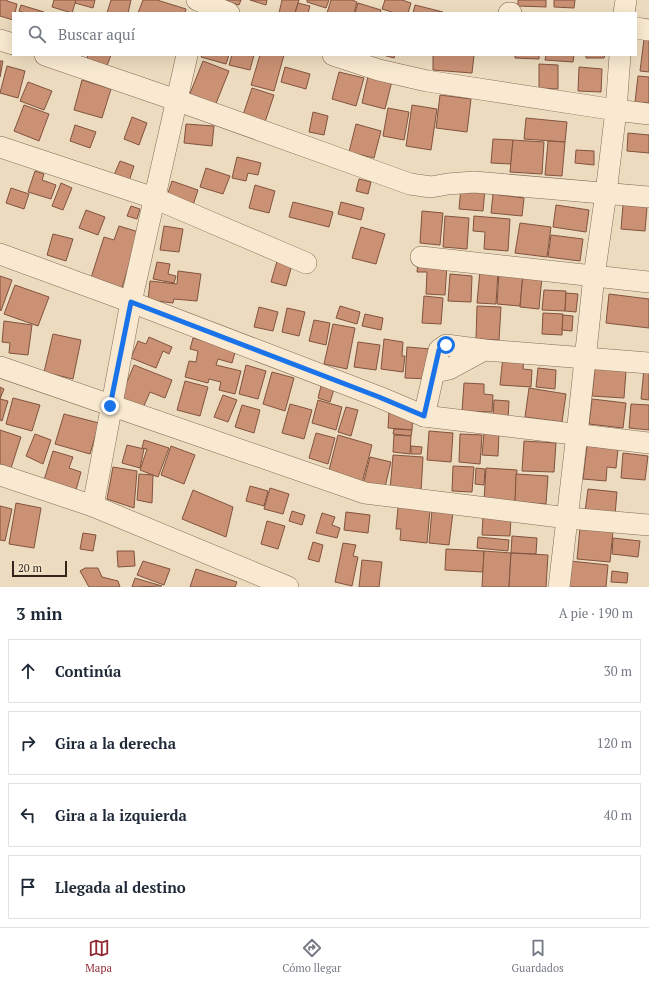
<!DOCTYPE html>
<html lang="es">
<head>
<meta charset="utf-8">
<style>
  body { margin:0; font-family:"PT Serif",serif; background:#f2f2f3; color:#1f2937 }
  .scale { position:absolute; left:12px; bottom:10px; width:55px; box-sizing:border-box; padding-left:4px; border:2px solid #33251c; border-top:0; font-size:11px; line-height:14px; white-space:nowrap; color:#33251c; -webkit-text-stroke:3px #f4e6cd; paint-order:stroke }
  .stop { position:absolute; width:12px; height:12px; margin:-9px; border:3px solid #1a73e8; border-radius:50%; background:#fff }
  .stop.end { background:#1a73e8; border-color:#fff; box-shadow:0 1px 4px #0008 }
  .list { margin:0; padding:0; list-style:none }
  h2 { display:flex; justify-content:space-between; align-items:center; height:52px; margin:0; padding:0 16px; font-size:17px }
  h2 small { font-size:13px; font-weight:400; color:#747a83 }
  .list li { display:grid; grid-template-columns:26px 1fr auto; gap:12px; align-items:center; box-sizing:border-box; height:64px; margin:0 8px 8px; padding:0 8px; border:1px solid #e0e1e3; border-radius:0px }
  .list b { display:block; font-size:15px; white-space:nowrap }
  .list em { font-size:13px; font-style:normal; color:#747a83 }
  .icon { flex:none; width:22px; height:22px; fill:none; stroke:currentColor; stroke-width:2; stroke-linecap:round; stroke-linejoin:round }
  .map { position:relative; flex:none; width:649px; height:587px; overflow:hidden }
  .search { position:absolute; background:#fff; box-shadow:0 4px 16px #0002; left:12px; right:12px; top:12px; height:44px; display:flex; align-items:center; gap:10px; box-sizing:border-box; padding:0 14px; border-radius:0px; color:#747a83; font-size:15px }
  .sheet { height:340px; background:#fff }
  nav { display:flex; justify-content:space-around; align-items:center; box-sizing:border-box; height:56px; border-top:1px solid #e0e1e3; background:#fff; font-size:11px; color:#747a83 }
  nav a { display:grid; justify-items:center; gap:2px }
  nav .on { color:#912932 }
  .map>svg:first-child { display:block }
</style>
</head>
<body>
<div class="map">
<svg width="649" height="587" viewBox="0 0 649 587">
  <rect width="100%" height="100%" fill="#ecdbbe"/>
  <g fill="#ca9174" stroke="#82533e">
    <polygon points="0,0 7,0 7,1 17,4 15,13 13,13 13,20 0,16"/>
    <polygon points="54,0 76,0 72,13 52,7"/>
    <polygon points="76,0 95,0 93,8 75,3"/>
    <polygon points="111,0 131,0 128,13 107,13"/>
    <polygon points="143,0 157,0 186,9 185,13 138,13"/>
    <polygon points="223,0 241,0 239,5"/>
    <polygon points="250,0 267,0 266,5"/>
    <polygon points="282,0 299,0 295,13 279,13"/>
    <polygon points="307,0 329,0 326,8 307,2"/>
    <polygon points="331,0 352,0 357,2 354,13 327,13"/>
    <polygon points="385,0 402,0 411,3 408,13 395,13 382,9"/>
    <polygon points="518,0 546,0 546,7 518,6"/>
    <polygon points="554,0 575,0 574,8 554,7"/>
    <polygon points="298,3 310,6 308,13 295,13"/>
    <polygon points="358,3 381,10 380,13 355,13"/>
    <polygon points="21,5 44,12 25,13 19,11"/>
    <polygon points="415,5 443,12 413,13"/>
    <polygon points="644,39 649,40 649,72 640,71"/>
    <polygon points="88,55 111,55 105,71 85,64"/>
    <polygon points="202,55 229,55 226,64 201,57"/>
    <polygon points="232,55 254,55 250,70 229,65"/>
    <polygon points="260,55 284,55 274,91 251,85"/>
    <polygon points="383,55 395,55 394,58"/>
    <polygon points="433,55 474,55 472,73 433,70"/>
    <polygon points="515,55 539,55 539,59 515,58"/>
    <polygon points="546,55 574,55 573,62 545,60"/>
    <polygon points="586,55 605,55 604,58 586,58"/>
    <polygon points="0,61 3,61 0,77"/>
    <polygon points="203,61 229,71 215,106 189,96"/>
    <polygon points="539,64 558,65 558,89 539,88"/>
    <polygon points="7,66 25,71 18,98 0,93"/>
    <polygon points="285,67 310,74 306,89 281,82"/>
    <polygon points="579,67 602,69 601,92 578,91"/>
    <polygon points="339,72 364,78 356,106 332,99"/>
    <polygon points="368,76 392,81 385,109 362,103"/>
    <polygon points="638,76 649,77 649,103 635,102"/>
    <polygon points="82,80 111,89 102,118 74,110"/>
    <polygon points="28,82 52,91 44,110 20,101"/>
    <polygon points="252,88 274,95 264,125 242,118"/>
    <polygon points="440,95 471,99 467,132 436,128"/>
    <polygon points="24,105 49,114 39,141 14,131"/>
    <polygon points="412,105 437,109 431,150 406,146"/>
    <polygon points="388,108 409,112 404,140 383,136"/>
    <polygon points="313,112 328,116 324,135 309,132"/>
    <polygon points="132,117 147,123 139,145 124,139"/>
    <polygon points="526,118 567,122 565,142 524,139"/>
    <polygon points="186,124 214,126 212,146 184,143"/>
    <polygon points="356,124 381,131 374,158 349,152"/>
    <polygon points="75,125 96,132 90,148 70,141"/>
    <polygon points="628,133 649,135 649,153 627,151"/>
    <polygon points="493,139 513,140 511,164 491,163"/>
    <polygon points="513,140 544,142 542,174 510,172"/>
    <polygon points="548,141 565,142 562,176 545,175"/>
    <polygon points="576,150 594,151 594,165 575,163"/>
    <polygon points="237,157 261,163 258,175 248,173 246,181 232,178"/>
    <polygon points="120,161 134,166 129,181 114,175"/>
    <polygon points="206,168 230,176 223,194 200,187"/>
    <polygon points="35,171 44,174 42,180 56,185 51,199 28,192"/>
    <polygon points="359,179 371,182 368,194 356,191"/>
    <polygon points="172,181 198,190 192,208 166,199"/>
    <polygon points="61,183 72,188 63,210 52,206"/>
    <polygon points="255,185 275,191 269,213 249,208"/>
    <polygon points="461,187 485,189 483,211 459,209"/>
    <polygon points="11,188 29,194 24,209 6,203"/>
    <polygon points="493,194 524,198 522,216 491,213"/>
    <polygon points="293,202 333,212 329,227 289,217"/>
    <polygon points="341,202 364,208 361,220 338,214"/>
    <polygon points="556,205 589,210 586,232 553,227"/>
    <polygon points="623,205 647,207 645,231 621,229"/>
    <polygon points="131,206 140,209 137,219 127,216"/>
    <polygon points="86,210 105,217 98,235 79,228"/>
    <polygon points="422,211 443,213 440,245 420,243"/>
    <polygon points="445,216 469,218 467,249 443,247"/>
    <polygon points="474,216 510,219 508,251 484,249 485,232 473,231"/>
    <polygon points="520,223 551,227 547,257 515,253"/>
    <polygon points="119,226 139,232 121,291 90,281 104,237 114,240"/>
    <polygon points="164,226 183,229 179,252 160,250"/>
    <polygon points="361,227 385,234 376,264 352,258"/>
    <polygon points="53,234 73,239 66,261 47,255"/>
    <polygon points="551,235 583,239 580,261 548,257"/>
    <polygon points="277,261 292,265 286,286 271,282"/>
    <polygon points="157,262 170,264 168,274 176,276 174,283 153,279"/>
    <polygon points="418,262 447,264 445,295 426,294 427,272 417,272"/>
    <polygon points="480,270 498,272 496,304 477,303"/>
    <polygon points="178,271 201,274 197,301 174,299 173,303 148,300 150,281 177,284"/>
    <polygon points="499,272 523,274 520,306 497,304"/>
    <polygon points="450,274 472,276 471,302 448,301"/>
    <polygon points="523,274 542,276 539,309 520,307"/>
    <polygon points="0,276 12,280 1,311 0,310"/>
    <polygon points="15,285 49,297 38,326 4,314"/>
    <polygon points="544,290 566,291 565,311 542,310"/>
    <polygon points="566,293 578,294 576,312 565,311"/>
    <polygon points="609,294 649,299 649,328 606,323"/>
    <polygon points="424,296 443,298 441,324 422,323"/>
    <polygon points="340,306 360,312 357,324 336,318"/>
    <polygon points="477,306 501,307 499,340 476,339"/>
    <polygon points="259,307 278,312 273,331 254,327"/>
    <polygon points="287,308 305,312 299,336 282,332"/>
    <polygon points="543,313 563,314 562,335 542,334"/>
    <polygon points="365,314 383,318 381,330 362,326"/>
    <polygon points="563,315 573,316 572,331 562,330"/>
    <polygon points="314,320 330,323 326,345 309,341"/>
    <polygon points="4,321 32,325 28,355 9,353 10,343 2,342"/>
    <polygon points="333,324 355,328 347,369 324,364"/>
    <polygon points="53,334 81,340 73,379 44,372"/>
    <polygon points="149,337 172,347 169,354 163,351 156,368 131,358 138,341 146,344"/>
    <polygon points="193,338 236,349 232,363 218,359 216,365 241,371 235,394 219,390 221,382 209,379 208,383 185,377 189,361 196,362 198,351 190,349"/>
    <polygon points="384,339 403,342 402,356 405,356 403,372 381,369"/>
    <polygon points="358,342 380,345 376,370 354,367"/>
    <polygon points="407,347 431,349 429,379 405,378"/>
    <polygon points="503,356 524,358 523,369 532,370 531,387 500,385"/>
    <polygon points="134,365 172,380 165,398 150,392 143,408 120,399"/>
    <polygon points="246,365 266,371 258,399 239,394"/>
    <polygon points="538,368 556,370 555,389 536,387"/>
    <polygon points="595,368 626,371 624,398 592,396"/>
    <polygon points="644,369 649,369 649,400 641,399"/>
    <polygon points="272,372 294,378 285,411 263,404"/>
    <polygon points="185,381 208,387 200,416 177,410"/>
    <polygon points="322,382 335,386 330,402 318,398"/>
    <polygon points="464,383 484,384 484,394 493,395 492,412 462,411"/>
    <polygon points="0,387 4,389 0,399 8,401 2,421 0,420"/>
    <polygon points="529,388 566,394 562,422 525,417"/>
    <polygon points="223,395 237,400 228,422 214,417"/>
    <polygon points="13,398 40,405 32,431 6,424"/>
    <polygon points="592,399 626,403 623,428 589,424"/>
    <polygon points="318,400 342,407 336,430 312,423"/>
    <polygon points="494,400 509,401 508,420 493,419"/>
    <polygon points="290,404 312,410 304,439 282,433"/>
    <polygon points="631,404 649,405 649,430 629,428"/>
    <polygon points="242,405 260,410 254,433 235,427"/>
    <polygon points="346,407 358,410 351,436 338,432"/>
    <polygon points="389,411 413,412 412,430 388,428"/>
    <polygon points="64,414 99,423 90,454 55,444"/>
    <polygon points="394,429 412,430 411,436 393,434"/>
    <polygon points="0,430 21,437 11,468 0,464"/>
    <polygon points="429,431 453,433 451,462 427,460"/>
    <polygon points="316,433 335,438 328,464 309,458"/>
    <polygon points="484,433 499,433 498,456 482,455"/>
    <polygon points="35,434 51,440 43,464 26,456"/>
    <polygon points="460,434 482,435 480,464 459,462"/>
    <polygon points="338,435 372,445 362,483 328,474"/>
    <polygon points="394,435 411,436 410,454 393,452"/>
    <polygon points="144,440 169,448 158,477 140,470 147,449 142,448"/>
    <polygon points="524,441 556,443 554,472 522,471"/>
    <polygon points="127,445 144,449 140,468 122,463"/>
    <polygon points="171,446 195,455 184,484 161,475"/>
    <polygon points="411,446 422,447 421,454 411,454"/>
    <polygon points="587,446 618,449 616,468 607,467 606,481 583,479"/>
    <polygon points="53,451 73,457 69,468 81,472 76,490 44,480"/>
    <polygon points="623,453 648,456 645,480 621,478"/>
    <polygon points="393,455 423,457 421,492 390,490"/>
    <polygon points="370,457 391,462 384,491 363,485"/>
    <polygon points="453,466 474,467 472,492 452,491"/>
    <polygon points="113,467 137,471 134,508 107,499"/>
    <polygon points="476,468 485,469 484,485 475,484"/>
    <polygon points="486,468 517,470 515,503 484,501"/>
    <polygon points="139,474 153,475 152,503 137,500"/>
    <polygon points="516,474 548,476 546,504 515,502"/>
    <polygon points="250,486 268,491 264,506 246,501"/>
    <polygon points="270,488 289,494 283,514 264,509"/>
    <polygon points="588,489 617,492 615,515 585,512"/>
    <polygon points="193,490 233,507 226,537 182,519"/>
    <polygon points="16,503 41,508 34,548 9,544"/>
    <polygon points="0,506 12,509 5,541 0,540"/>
    <polygon points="398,507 430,510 427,543 400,540 401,529 396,529"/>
    <polygon points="432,510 453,512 449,545 429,543"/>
    <polygon points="292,511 305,515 302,525 289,521"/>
    <polygon points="346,512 370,515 368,533 344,530"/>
    <polygon points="322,513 335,517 332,525 340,528 337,538 316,533"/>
    <polygon points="483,516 511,517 510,536 482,535"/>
    <polygon points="267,521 285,526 278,549 261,544"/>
    <polygon points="580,528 613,531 610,562 577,559"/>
    <polygon points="83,533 96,535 93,551 80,549"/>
    <polygon points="512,536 537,538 536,554 511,553"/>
    <polygon points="478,537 509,540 508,551 477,548"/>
    <polygon points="613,538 640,541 638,557 612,554"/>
    <polygon points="313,542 323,545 319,562 308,559"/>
    <polygon points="343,543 356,545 353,556 358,557 352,586 335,582"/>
    <polygon points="446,549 484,551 483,572 445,570"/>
    <polygon points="117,551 134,551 135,566 118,567"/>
    <polygon points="484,551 511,553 509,587 482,587"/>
    <polygon points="511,553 548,555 546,587 509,587"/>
    <polygon points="362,560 382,562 379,587 359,587"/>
    <polygon points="143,561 170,569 164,585 137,575"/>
    <polygon points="570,561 608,565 606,587 568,587"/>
    <polygon points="85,568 98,568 102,577 118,581 120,587 89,587 80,571"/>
    <polygon points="196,569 237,582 235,587 190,587"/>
    <polygon points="612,571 628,573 627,583 611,582"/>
    <polygon points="135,578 162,586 132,587"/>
  </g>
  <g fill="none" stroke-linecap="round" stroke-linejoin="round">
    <g stroke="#846b57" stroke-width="22">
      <g id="minor">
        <polyline points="197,0 229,13"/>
        <polyline points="509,13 511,13"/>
        <polyline points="624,13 626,0"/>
        <polyline points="636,28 649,30"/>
        <polyline points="0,40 13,44"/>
        <polyline points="45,55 176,100 410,184 431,187 448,184 474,182 649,197"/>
        <polyline points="333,55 379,70 427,81 616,110 649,114"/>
        <polyline points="0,147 154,198 306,263"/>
        <polyline points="0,254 131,302 379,397 424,416 649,443"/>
        <polyline points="421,257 649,282"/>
        <polyline points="0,367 365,493 568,518 649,525"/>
        <polyline points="435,372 449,369 484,350"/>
        <polyline points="424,416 439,350 446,345 484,350 649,363"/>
        <polyline points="0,475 93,506 288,587"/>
        <polyline points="93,506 131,302 187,55"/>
        <polyline points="559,587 577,434 594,276 606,193 616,110 620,55"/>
      </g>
    </g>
    <use href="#minor" stroke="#f8e9d0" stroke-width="21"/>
  </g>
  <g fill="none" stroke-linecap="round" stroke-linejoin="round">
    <polyline stroke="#1a73e8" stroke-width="5" points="110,406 131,302 379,397 424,416 439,350 446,345"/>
  </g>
</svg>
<div class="scale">20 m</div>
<div class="stop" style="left:446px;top:345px"></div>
<div class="stop end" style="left:110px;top:406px"></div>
<div class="search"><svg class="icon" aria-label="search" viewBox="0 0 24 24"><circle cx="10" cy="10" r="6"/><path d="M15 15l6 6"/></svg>Buscar aquí</div>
</div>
<section class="sheet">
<h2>3 min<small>A pie · 190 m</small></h2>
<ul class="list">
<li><svg class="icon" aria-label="ahead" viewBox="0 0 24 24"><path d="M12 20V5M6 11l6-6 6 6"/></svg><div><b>Continúa</b></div><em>30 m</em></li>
<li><svg class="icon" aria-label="right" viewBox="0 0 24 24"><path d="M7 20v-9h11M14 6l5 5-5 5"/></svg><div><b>Gira a la derecha</b></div><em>120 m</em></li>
<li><svg class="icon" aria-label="left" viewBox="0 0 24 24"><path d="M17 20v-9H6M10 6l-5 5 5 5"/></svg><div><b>Gira a la izquierda</b></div><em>40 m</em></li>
<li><svg class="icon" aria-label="arrive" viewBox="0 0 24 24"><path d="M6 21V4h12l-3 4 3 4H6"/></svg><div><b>Llegada al destino</b></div></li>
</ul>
</section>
<nav>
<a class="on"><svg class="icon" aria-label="map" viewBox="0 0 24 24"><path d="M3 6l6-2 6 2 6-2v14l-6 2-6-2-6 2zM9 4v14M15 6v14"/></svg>Mapa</a>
<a><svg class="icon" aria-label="directions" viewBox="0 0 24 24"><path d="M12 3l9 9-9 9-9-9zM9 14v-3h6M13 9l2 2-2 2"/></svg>Cómo llegar</a>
<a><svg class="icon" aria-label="saved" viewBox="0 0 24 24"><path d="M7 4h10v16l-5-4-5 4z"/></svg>Guardados</a>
</nav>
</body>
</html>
